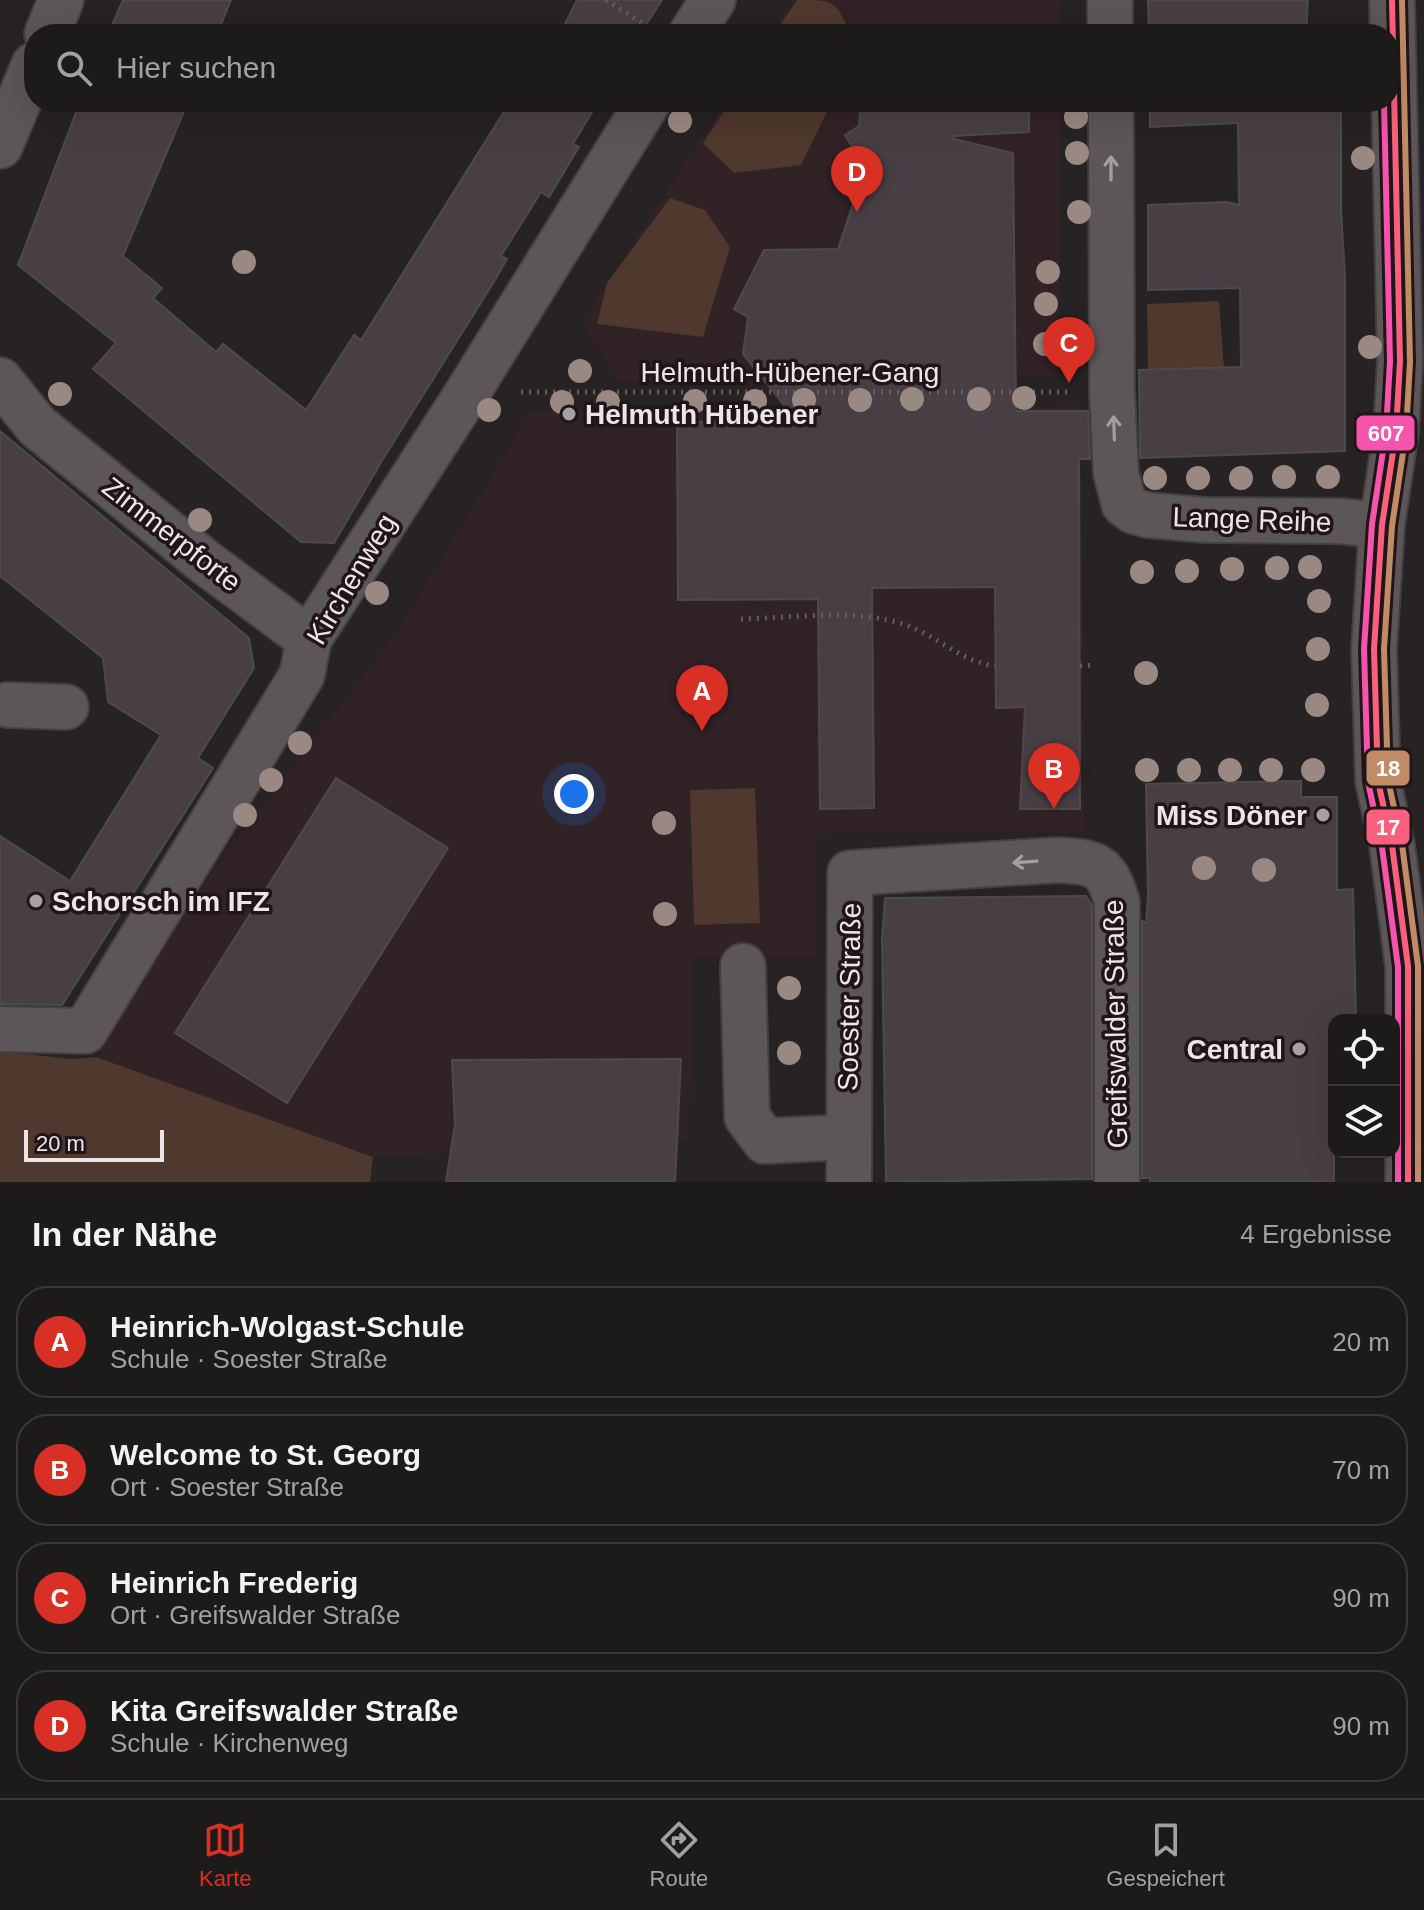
<!DOCTYPE html>
<html lang="de">
<head>
<meta charset="utf-8">
<style>
  body { margin:0; font-family:Helvetica,sans-serif; background:#2a2727; color:#f1f3f6 }
  .controls { position:absolute; right:24px; bottom:24px; display:grid; overflow:hidden; border-radius:16px; box-shadow:0 8px 32px #0002 }
  .controls button { width:72px; height:72px; display:grid; place-items:center; padding:0; border:0; border-bottom:2px solid #3b3839; background:#1d1a1a; color:#f1f3f6; font:40px sans-serif }
  .scale { position:absolute; left:24px; bottom:20px; width:140px; box-sizing:border-box; padding-left:8px; border:4px solid #ede5e7; border-top:0; font-size:22px; line-height:28px; white-space:nowrap; color:#ede5e7; -webkit-text-stroke:6px #201619; paint-order:stroke }
  .you { position:absolute; left:574px; top:794px; width:28px; height:28px; margin:-20px; border:6px solid #fff; border-radius:50%; background:#1a73e8; box-shadow:0 0 0 12px #1a73e833 }
  .badge { display:grid; place-items:center; width:52px; height:52px; border-radius:50%; background:#d93025; color:#fff; font-size:26px; font-weight:700 }
  .pin { position:absolute; translate:-50% -66px; filter:drop-shadow(0 2px 4px #0008) }
  .pin::after { content:''; position:absolute; top:42px; width:28px; height:24px; background:inherit; clip-path:polygon(0 0,100% 0,50% 100%) }
  .list { margin:0; padding:0; list-style:none }
  h2 { display:flex; justify-content:space-between; align-items:center; height:104px; margin:0; padding:0 32px; font-size:34px }
  h2 small { font-size:26px; font-weight:400; color:#a0a1a2 }
  .list li { display:grid; grid-template-columns:52px 1fr auto; gap:24px; align-items:center; box-sizing:border-box; height:112px; margin:0 16px 16px; padding:0 16px; border:2px solid #3b3839; border-radius:32px }
  .list b { display:block; font-size:30px; white-space:nowrap }
  .list p { margin:0; font-size:26px; white-space:nowrap; color:#a0a1a2 }
  .list em { font-size:26px; font-style:normal; color:#a0a1a2 }
  .icon { flex:none; width:44px; height:44px; fill:none; stroke:currentColor; stroke-width:2; stroke-linecap:round; stroke-linejoin:round }
  .map { position:relative; flex:none; width:1424px; height:1182px; overflow:hidden }
  .search { position:absolute; background:#1d1a1a; box-shadow:0 8px 32px #0002; left:24px; right:24px; top:24px; height:88px; display:flex; align-items:center; gap:20px; box-sizing:border-box; padding:0 28px; border-radius:32px; color:#a0a1a2; font-size:30px }
  .sheet { height:616px; background:#1d1a1a }
  nav { display:flex; justify-content:space-around; align-items:center; box-sizing:border-box; height:112px; border-top:2px solid #3b3839; background:#1d1a1a; font-size:22px; color:#a0a1a2 }
  nav a { display:grid; justify-items:center; gap:4px }
  nav .on { color:#d93025 }
  .map>svg:first-child { display:block }
</style>
</head>
<body>
<div class="map">
<svg width="1424" height="1182" viewBox="0 0 1424 1182">
  <rect width="100%" height="100%" fill="#272223"/>
  <g fill="#312226">
    <polygon points="792,0 1062,0 1061,34 770,34"/>
    <polygon points="725,102 1061,102 1058,376 619,381 582,322"/>
    <polygon points="1081,406 1085,831 815,834 817,957 693,956 689,1141 373,1157 96,1057 202,885 398,631 531,411"/>
  </g>
  <g fill="#4f382d">
    <path d="M797,0C837,0 833,0 852,34H774Z"/>
    <polygon points="730,102 832,102 801,165 734,173 703,143"/>
    <polygon points="670,198 705,210 730,247 703,337 597,324 607,283"/>
    <polygon points="1219,301 1224,368 1148,370 1147,304"/>
    <polygon points="755,788 760,923 694,925 690,790"/>
    <polygon points="0,1051 71,1059 96,1057 373,1157 370,1182 0,1182"/>
  </g>
  <g fill="#473f44" stroke="#4e4a4b" stroke-width="2">
    <polygon points="123,0 231,0 217,34 108,34"/>
    <polygon points="577,0 662,0 640,34 560,34"/>
    <polygon points="1148,0 1308,0 1306,34 1149,34"/>
    <polygon points="80,102 188,102 123,256 162,288 153,298 216,352 223,344 306,410 354,335 361,340 510,102 598,102 573,144 579,147 549,197 541,192 501,256 507,259 492,285 383,459 334,543 301,542 93,369 116,343 18,265"/>
    <polygon points="865,102 1029,102 1029,132 954,136 954,139 1013,153 1016,411 1088,411 1090,459 1079,459 1080,809 1020,809 1025,707 996,708 995,587 872,588 874,808 820,809 818,599 678,600 677,422 797,421 743,354 748,317 734,309 764,250 838,249 865,168 845,135 859,126 861,105"/>
    <polygon points="1150,102 1341,102 1341,209 1345,276 1345,451 1140,458 1139,370 1241,367 1240,288 1148,290 1148,205 1227,202 1239,205 1238,123 1150,127"/>
    <polygon points="0,431 249,638 254,668 198,758 213,768 62,1005 0,1004 0,836 70,881 161,735 108,702 103,658 0,576"/>
    <polygon points="336,778 448,848 287,1103 175,1033"/>
    <polygon points="1301,781 1301,797 1337,797 1337,890 1353,889 1356,1020 1334,1020 1334,1182 1150,1182 1150,1178 1142,1178 1142,921 1146,923 1148,896 1146,784"/>
    <polygon points="1086,896 1092,906 1092,1179 886,1182 882,939 885,898"/>
    <polygon points="681,1059 675,1182 446,1182 455,1124 452,1060"/>
  </g>
  <g fill="none" stroke-linecap="round" stroke-linejoin="round">
    <g stroke="#443f41" stroke-width="48">
      <g id="minor">
        <polyline points="1110,0 1110,34"/>
        <polyline points="1392,0 1400,361 1396,432 1382,525 1374,649 1378,781 1392,845 1408,966 1408,1182"/>
        <polyline points="47,34 61,0"/>
        <polyline points="691,34 713,0"/>
        <polyline points="1111,102 1112,392 1116,473 1124,504 1133,511 1147,515 1205,520 1338,521 1382,525"/>
        <polyline points="0,146 34,65"/>
        <polyline points="0,380 37,426 205,562 309,639"/>
        <polyline points="8,705 66,707"/>
        <polyline points="743,966 747,1117 765,1141 848,1137"/>
        <polyline points="0,1029 85,1031 302,675 309,639 468,392 648,102"/>
        <path d="M849,1182L850,873L1058,860C1096,862 1106,864 1117,902V1182"/>
      </g>
    </g>
    <g stroke="#625e5f" stroke-width="5" stroke-dasharray="2 6" stroke-linecap="butt">
      <polyline points="606,0 646,25"/>
      <polyline points="521,392 1067,392"/>
      <path d="M741,619C791,618 858,608 906,625C937,636 962,662 995,666"/>
      <polyline points="1080,666 1096,665"/>
    </g>
    <use href="#minor" stroke="#5c5658" stroke-width="44"/>
    <g stroke="#201619" stroke-width="12">
      <polyline id="bus-1" points="1392,0 1400,361 1396,432 1382,525 1374,649 1378,781 1392,845 1408,966 1408,1182"/>
    </g>
    <g stroke="#201619" stroke-width="12">
      <polyline id="bus-2" points="1384,102 1390,361 1386,431 1372,524 1364,649 1368,782 1382,847 1398,967 1398,1182"/>
    </g>
    <g stroke="#201619" stroke-width="12">
      <polyline id="bus-3" points="1402,0 1410,362 1406,433 1392,526 1384,649 1388,780 1402,844 1418,966 1418,1182"/>
    </g>
    <use href="#bus-1" stroke="#f8607d" stroke-width="6"/>
    <use href="#bus-2" stroke="#f653ac" stroke-width="6"/>
    <use href="#bus-3" stroke="#c18c65" stroke-width="6"/>
  </g>
  <g fill="#9a8882">
    <circle cx="1076" cy="117" r="12"/>
    <circle cx="680" cy="121" r="12"/>
    <circle cx="1077" cy="153" r="12"/>
    <circle cx="1363" cy="158" r="12"/>
    <circle cx="1079" cy="212" r="12"/>
    <circle cx="244" cy="262" r="12"/>
    <circle cx="1048" cy="272" r="12"/>
    <circle cx="1046" cy="304" r="12"/>
    <circle cx="1045" cy="344" r="12"/>
    <circle cx="1370" cy="347" r="12"/>
    <circle cx="580" cy="371" r="12"/>
    <circle cx="60" cy="394" r="12"/>
    <circle cx="1024" cy="398" r="12"/>
    <circle cx="912" cy="399" r="12"/>
    <circle cx="979" cy="399" r="12"/>
    <circle cx="804" cy="400" r="12"/>
    <circle cx="860" cy="400" r="12"/>
    <circle cx="695" cy="401" r="12"/>
    <circle cx="755" cy="401" r="12"/>
    <circle cx="562" cy="402" r="12"/>
    <circle cx="608" cy="402" r="12"/>
    <circle cx="489" cy="410" r="12"/>
    <circle cx="1284" cy="477" r="12"/>
    <circle cx="1328" cy="477" r="12"/>
    <circle cx="1155" cy="478" r="12"/>
    <circle cx="1198" cy="478" r="12"/>
    <circle cx="1241" cy="478" r="12"/>
    <circle cx="200" cy="520" r="12"/>
    <circle cx="1310" cy="567" r="12"/>
    <circle cx="1277" cy="568" r="12"/>
    <circle cx="1232" cy="569" r="12"/>
    <circle cx="1187" cy="571" r="12"/>
    <circle cx="1142" cy="572" r="12"/>
    <circle cx="377" cy="593" r="12"/>
    <circle cx="1319" cy="601" r="12"/>
    <circle cx="1318" cy="649" r="12"/>
    <circle cx="1146" cy="673" r="12"/>
    <circle cx="1317" cy="705" r="12"/>
    <circle cx="300" cy="743" r="12"/>
    <circle cx="1147" cy="770" r="12"/>
    <circle cx="1189" cy="770" r="12"/>
    <circle cx="1230" cy="770" r="12"/>
    <circle cx="1271" cy="770" r="12"/>
    <circle cx="1313" cy="770" r="12"/>
    <circle cx="271" cy="780" r="12"/>
    <circle cx="245" cy="815" r="12"/>
    <circle cx="664" cy="823" r="12"/>
    <circle cx="1204" cy="868" r="12"/>
    <circle cx="1264" cy="870" r="12"/>
    <circle cx="665" cy="914" r="12"/>
    <circle cx="789" cy="988" r="12"/>
    <circle cx="789" cy="1053" r="12"/>
  </g>
  <defs><path id="oneway-shaft" d="M-6 0H5M1.5-3L5.5 0L1.5 3" fill="none" stroke-width="1.6" stroke-linecap="round" stroke-linejoin="round" transform="scale(2)"/></defs>
  <g stroke="#a49ea0">
    <use href="#oneway-shaft" transform="translate(1111 168) rotate(-90)"/>
    <use href="#oneway-shaft" transform="translate(1114 428) rotate(-92)"/>
    <use href="#oneway-shaft" transform="translate(1025 862) rotate(176)"/>
  </g>
  <g fill="#a8a1a2" stroke="#201619" stroke-width="3">
    <circle cx="569" cy="414" r="8"/>
    <circle cx="1323" cy="815" r="8"/>
    <circle cx="36" cy="901" r="8"/>
    <circle cx="1299" cy="1049" r="8"/>
  </g>
  <g text-anchor="middle" stroke-width="7" stroke-linejoin="round" paint-order="stroke">
    <g font-size="28" fill="#ede5e7" stroke="#201619">
      <text x="790" y="382">Helmuth-Hübener-Gang</text>
      <text transform="translate(1252 519) rotate(2)" y="10">Lange Reihe</text>
      <text transform="translate(172 534) rotate(38)" y="10">Zimmerpforte</text>
      <text transform="translate(351 579) rotate(-59)" y="10">Kirchenweg</text>
      <text transform="translate(849 997) rotate(-89)" y="10">Soester Straße</text>
      <text transform="translate(1115 1024) rotate(-91)" y="10">Greifswalder Straße</text>
    </g>
    <g font-size="28" font-weight="bold" fill="#ede5e7" stroke="#201619" text-anchor="start">
      <text x="585" y="424">Helmuth Hübener</text>
      <text x="1307" y="825" text-anchor="end">Miss Döner</text>
      <text x="52" y="911">Schorsch im IFZ</text>
      <text x="1283" y="1059" text-anchor="end">Central</text>
    </g>
  </g>
  <g stroke="#201619" stroke-width="3">
    <rect x="1355" y="414" width="61" height="38" rx="8" fill="#f653ac"/>
    <rect x="1365" y="749" width="46" height="38" rx="8" fill="#c18c65"/>
    <rect x="1365" y="808" width="46" height="38" rx="8" fill="#f8607d"/>
  </g>
  <g font-size="22" text-anchor="middle" font-weight="bold" fill="#fff">
    <text x="1386" y="441">607</text>
    <text x="1388" y="776">18</text>
    <text x="1388" y="835">17</text>
  </g>
</svg>
<div class="controls">
<button><svg class="icon" aria-label="locate" viewBox="0 0 24 24"><circle cx="12" cy="12" r="6"/><path d="M12 2v4M12 18v4M2 12h4M18 12h4"/></svg></button>
<button><svg class="icon" aria-label="layers" viewBox="0 0 24 24"><path d="M12 4l9 5-9 5-9-5zM3 14l9 5 9-5"/></svg></button>
</div>
<div class="scale">20 m</div>
<div class="you"></div>
<div class="pin badge" style="left:702px;top:731px">A</div>
<div class="pin badge" style="left:1054px;top:809px">B</div>
<div class="pin badge" style="left:1069px;top:383px">C</div>
<div class="pin badge" style="left:857px;top:212px">D</div>
<div class="search"><svg class="icon" aria-label="search" viewBox="0 0 24 24"><circle cx="10" cy="10" r="6"/><path d="M15 15l6 6"/></svg>Hier suchen</div>
</div>
<section class="sheet">
<h2>In der Nähe<small>4 Ergebnisse</small></h2>
<ul class="list">
<li><span class="badge">A</span><div><b>Heinrich-Wolgast-Schule</b><p>Schule · Soester Straße</p></div><em>20 m</em></li>
<li><span class="badge">B</span><div><b>Welcome to St. Georg</b><p>Ort · Soester Straße</p></div><em>70 m</em></li>
<li><span class="badge">C</span><div><b>Heinrich Frederig</b><p>Ort · Greifswalder Straße</p></div><em>90 m</em></li>
<li><span class="badge">D</span><div><b>Kita Greifswalder Straße</b><p>Schule · Kirchenweg</p></div><em>90 m</em></li>
</ul>
</section>
<nav>
<a class="on"><svg class="icon" aria-label="map" viewBox="0 0 24 24"><path d="M3 6l6-2 6 2 6-2v14l-6 2-6-2-6 2zM9 4v14M15 6v14"/></svg>Karte</a>
<a><svg class="icon" aria-label="directions" viewBox="0 0 24 24"><path d="M12 3l9 9-9 9-9-9zM9 14v-3h6M13 9l2 2-2 2"/></svg>Route</a>
<a><svg class="icon" aria-label="saved" viewBox="0 0 24 24"><path d="M7 4h10v16l-5-4-5 4z"/></svg>Gespeichert</a>
</nav>
</body>
</html>
